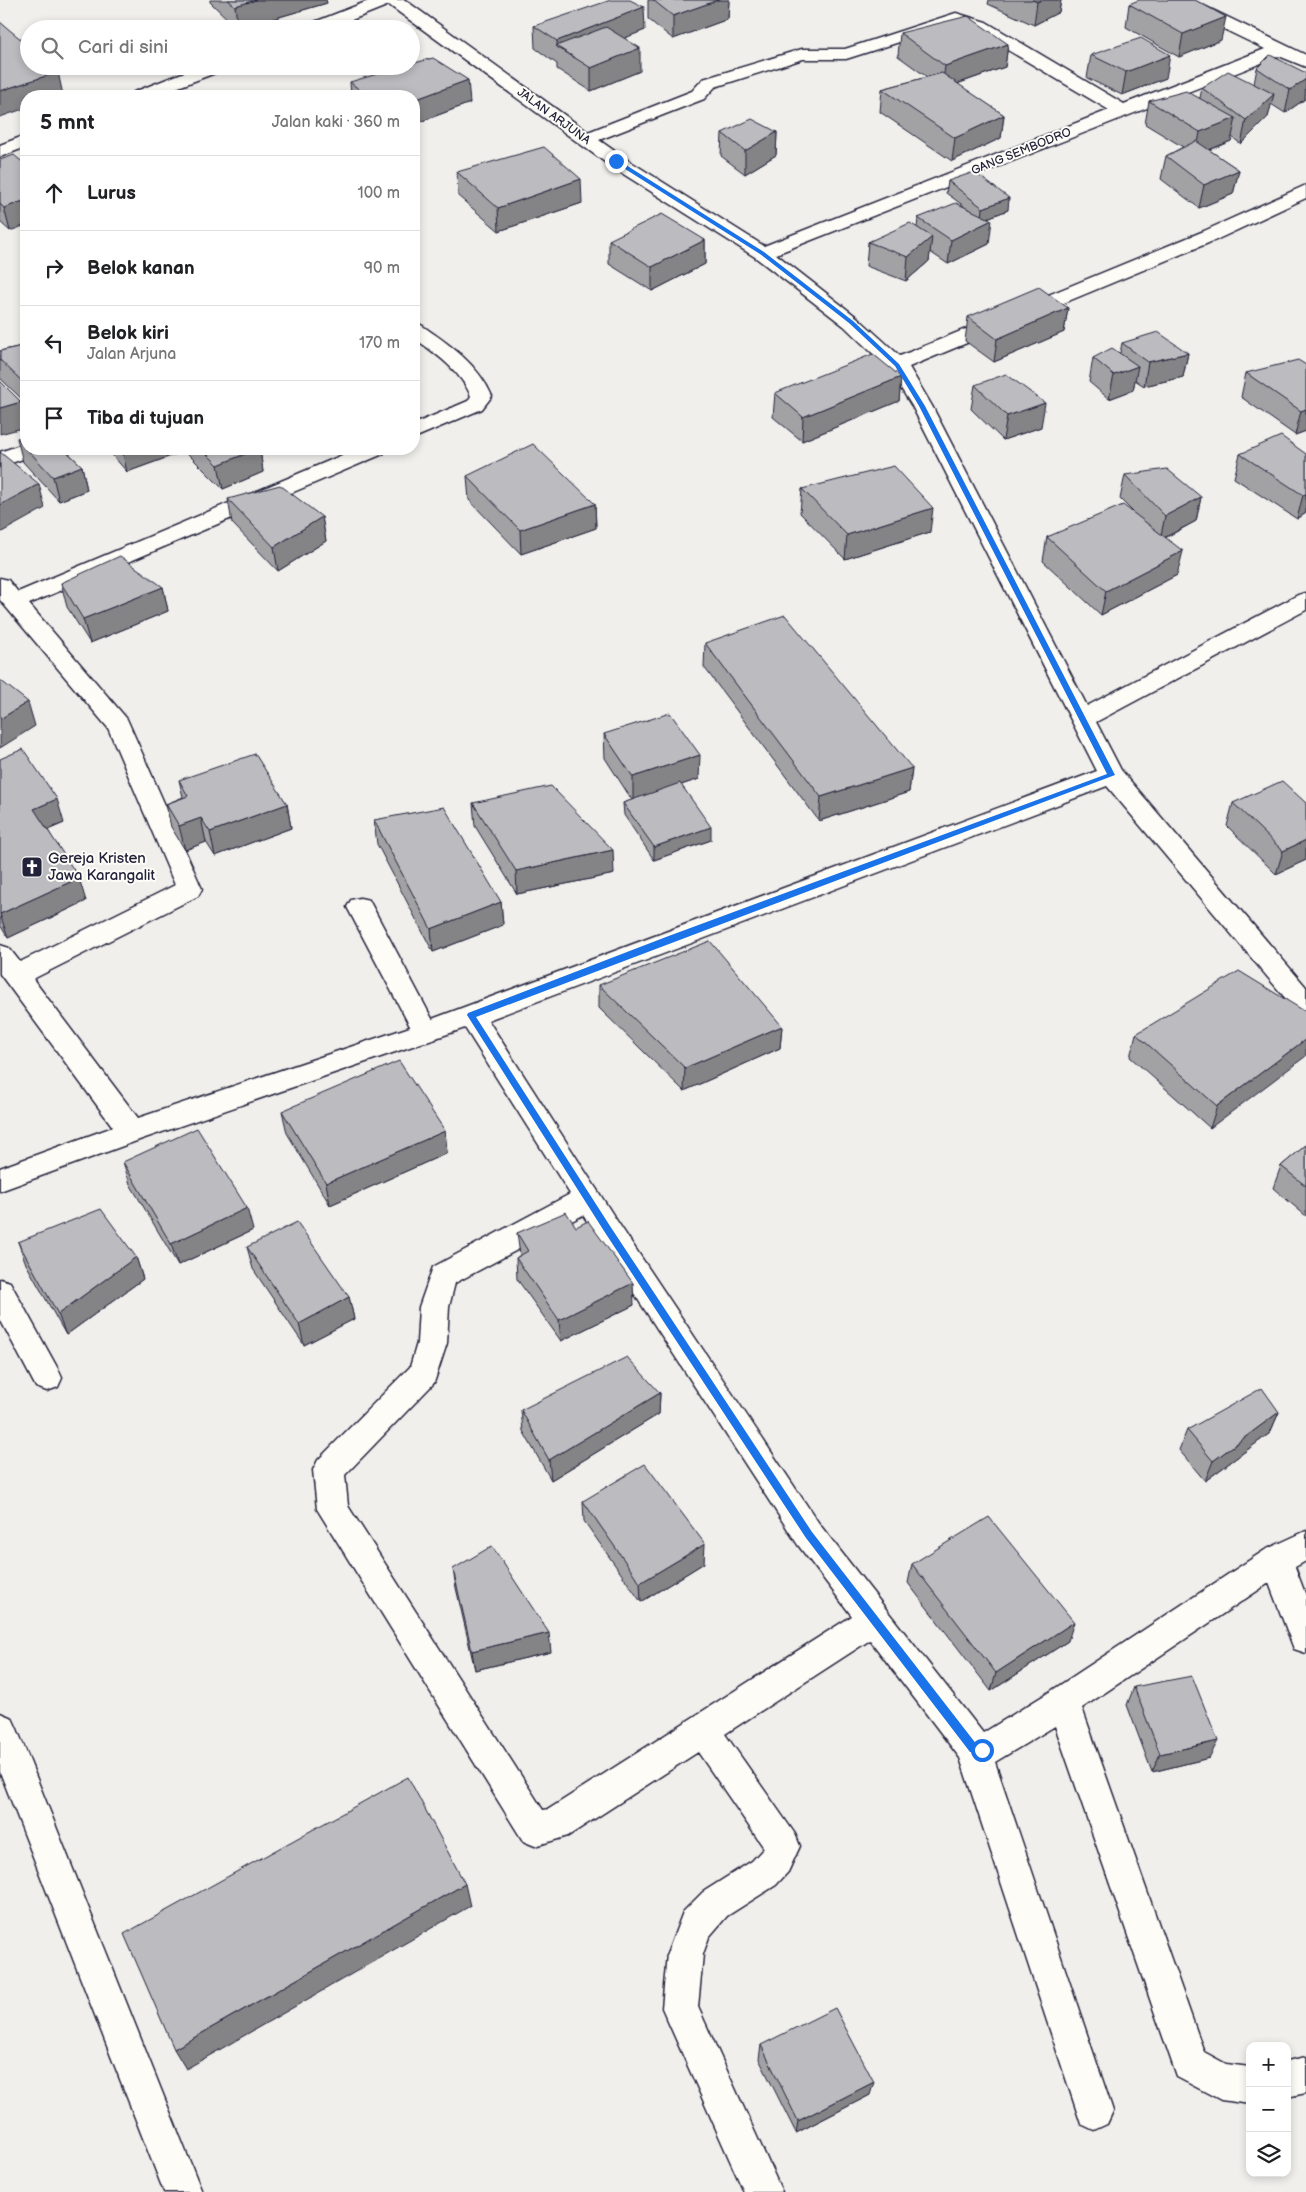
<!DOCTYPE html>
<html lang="id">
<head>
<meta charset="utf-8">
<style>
  body { margin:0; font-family:"Balsamiq Sans",sans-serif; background:#f2f2f2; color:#202124 }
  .controls { position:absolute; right:15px; bottom:15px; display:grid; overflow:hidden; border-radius:10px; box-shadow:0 2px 8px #0003 }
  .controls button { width:45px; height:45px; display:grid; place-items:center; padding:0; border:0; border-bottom:1px solid #e0e0e0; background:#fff; color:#202124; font:25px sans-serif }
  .stop { position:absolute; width:15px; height:15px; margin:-11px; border:4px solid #1a73e8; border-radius:50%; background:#fff }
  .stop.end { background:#1a73e8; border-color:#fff; box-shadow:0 1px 5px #0008 }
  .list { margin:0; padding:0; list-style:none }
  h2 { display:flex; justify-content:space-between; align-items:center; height:65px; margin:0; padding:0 20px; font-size:21px }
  h2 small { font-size:16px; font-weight:400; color:#757577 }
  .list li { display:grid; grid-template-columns:32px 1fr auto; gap:15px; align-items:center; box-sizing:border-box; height:75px; padding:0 20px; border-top:1px solid #e0e0e0 }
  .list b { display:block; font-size:19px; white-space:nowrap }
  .list p { margin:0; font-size:16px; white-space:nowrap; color:#757577 }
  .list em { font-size:16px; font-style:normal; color:#757577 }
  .icon { flex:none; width:28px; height:28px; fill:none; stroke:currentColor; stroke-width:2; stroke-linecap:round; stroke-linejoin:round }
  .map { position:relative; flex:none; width:1306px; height:2192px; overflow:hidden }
  .search { position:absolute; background:#fff; box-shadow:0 2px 8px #0003; left:20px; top:20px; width:400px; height:55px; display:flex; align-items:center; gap:12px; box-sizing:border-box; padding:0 18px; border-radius:28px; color:#757577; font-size:19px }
  .panel { position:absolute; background:#fff; box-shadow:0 2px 8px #0003; left:20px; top:90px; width:400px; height:365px; border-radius:20px }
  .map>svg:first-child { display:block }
</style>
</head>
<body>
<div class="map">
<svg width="1306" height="2192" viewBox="0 0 1306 2192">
  <rect width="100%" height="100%" fill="#f0efec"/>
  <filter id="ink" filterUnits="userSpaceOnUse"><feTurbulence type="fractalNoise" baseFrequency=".02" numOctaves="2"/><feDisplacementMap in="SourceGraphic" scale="10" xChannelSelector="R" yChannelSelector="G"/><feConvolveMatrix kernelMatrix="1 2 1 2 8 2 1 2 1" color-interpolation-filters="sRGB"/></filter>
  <g filter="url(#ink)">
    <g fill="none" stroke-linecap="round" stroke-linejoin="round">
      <g stroke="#22223b" stroke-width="3">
        <polygon id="service" points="360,898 369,900 439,1032 436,1039 426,1042 416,1039 413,1032 347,907 351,900"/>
      </g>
      <g stroke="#22223b" stroke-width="3">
        <g id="minor">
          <path d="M371,0H405L588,132L692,91L703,79L802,49H845L956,13L986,22L1124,104L1265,49L1172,4L1169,0H1192L1306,55V67L1279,56L776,254L858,318L900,356L1204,231L1306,185V198L1218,239L909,367L932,406L1087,706L1298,595L1306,593V610L1096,722L1121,770L1306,987V1015L1297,1012L1107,786L488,1020L617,1221L820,1525L983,1733L1051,1691L1265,1550L1306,1531V1561L1295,1567L1306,1596V1653L1294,1649L1269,1583L1082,1708L1204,2052L1226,2064L1250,2067V2104L1221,2100L1177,2077L1055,1726L995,1762L1113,2111L1107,2124L1094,2130L1081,2124L960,1758L870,1640L725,1734L795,1834L800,1846L788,1872L776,1885L727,1916L709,1937L703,1954L698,2007L782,2192H744L662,2008L667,1954L683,1912L703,1892L752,1861L764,1848L698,1752L568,1836L535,1846L523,1841L317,1509L313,1470L318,1460L410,1367L417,1343L419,1307L433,1267L570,1194L465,1028L142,1139L0,1191V1168L113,1127L0,974V945L9,948L20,962L175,885L108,728L0,600V578L8,580L18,592L357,449H386L383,454L29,604L127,719L202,889L198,896L33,979L138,1118L416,1025L1097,771L912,406L889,369L844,326L755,257L609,165L389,5L329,29H305L307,25ZM956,24L974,30L1109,110L764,246L623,157L599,140L704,99L715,87L803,59H846ZM583,1215L798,1545L852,1616L549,1809L543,1810L348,1506L345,1475L434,1383L447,1343L449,1307L455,1283Z"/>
          <polygon points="200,66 226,66 223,70 155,96 131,96 134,92"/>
          <polygon points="26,135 26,147 0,157 0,145"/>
          <path d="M414,323L421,325C449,344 478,364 492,396L482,409L414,438V424L468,401L471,396C460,370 436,354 414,338Z"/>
          <polygon points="26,443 26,449 39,449 37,454 0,467 0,452"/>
          <polygon points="0,1279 10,1282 58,1369 62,1378 58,1387 47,1391 36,1387 0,1319"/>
          <polygon points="0,1713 12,1718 17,1729 202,2192 164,2192 0,1772"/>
          <polygon points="1306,2057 1306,2093 1287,2097 1287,2061"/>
        </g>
      </g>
      <use href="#service" fill="#fdfcf7" fill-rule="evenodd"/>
      <use href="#minor" fill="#fdfcf7" fill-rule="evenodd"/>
    </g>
    <g fill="#a2a2a5" stroke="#22223b">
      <polygon points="210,0 326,0 327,3 238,29 210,2"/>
      <polygon points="648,0 729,0 728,19 673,39 648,19"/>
      <polygon points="989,0 1061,0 1059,12 1034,25 988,4"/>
      <polygon points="1129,4 1221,40 1179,57 1126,27"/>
      <polygon points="534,26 645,30 624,38 640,71 591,91 557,69 557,64 535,48"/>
      <polygon points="900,33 1008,44 1005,67 957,84 1004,115 1001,138 952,161 880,112 882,89 927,77 898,56"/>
      <polygon points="1091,55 1166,78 1122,95 1087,78"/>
      <polygon points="1257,68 1306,73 1305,99 1285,113 1271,104 1268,117 1241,144 1232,137 1231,141 1209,150 1239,170 1233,194 1199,208 1161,179 1166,156 1183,147 1145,124 1149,101 1200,98 1202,88 1254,84"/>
      <polygon points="350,82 470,103 414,124 414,96 351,96"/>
      <polygon points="777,132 776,155 745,174 721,156 722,133"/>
      <polygon points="0,160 10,231 0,222"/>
      <polygon points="457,172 582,203 499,231 458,196"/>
      <polygon points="948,181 1008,210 987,218 989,244 948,264 930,252 929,261 906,281 866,266 868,242 917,228 918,218 964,206 946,193"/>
      <polygon points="609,240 705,240 705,264 652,291 609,264"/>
      <polygon points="1068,308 1064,332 994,362 965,341 968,317"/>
      <polygon points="1122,343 1188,353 1183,377 1144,386 1135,380 1133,390 1109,399 1089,382 1093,358 1120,353"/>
      <polygon points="26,345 26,403 0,378 0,351"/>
      <polygon points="1306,365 1306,431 1295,435 1241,397 1246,373"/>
      <polygon points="901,377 899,401 802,441 773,417 775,393"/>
      <polygon points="975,385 1041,427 1003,440 971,409"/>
      <polygon points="26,436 26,449 64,449 82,466 87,490 59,501 23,462 17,438"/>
      <polygon points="107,449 181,449 182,452 127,472"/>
      <polygon points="183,449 260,449 263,472 223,489"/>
      <polygon points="1240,454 1306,454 1306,513 1297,519 1234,478"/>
      <polygon points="1125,475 1201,497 1196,521 1165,538 1177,575 1101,615 1043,561 1047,537 1133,512 1120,499"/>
      <polygon points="467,476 595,504 596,528 521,554 469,500"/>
      <polygon points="802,489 930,532 845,559 800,513"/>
      <polygon points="228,499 322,517 326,541 278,571 232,523"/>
      <polygon points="61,583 163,587 168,611 90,643 67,607"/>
      <polygon points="705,643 912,768 909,792 819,821 704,667"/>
      <polygon points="604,734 699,779 681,785 711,840 654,860 624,815 623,803 632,800 605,758"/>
      <polygon points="0,759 64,823 48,830 86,901 8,938 0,925"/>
      <polygon points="179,780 287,804 291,828 215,856 206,842 185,850 171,827 166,804 183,797"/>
      <polygon points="473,803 614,874 517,894 475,826"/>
      <polygon points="1233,803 1306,803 1306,860 1276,874 1227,826"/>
      <polygon points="374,820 501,902 503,925 433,952 377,844"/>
      <polygon points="599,985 782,1026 780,1048 684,1091 599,1008"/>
      <polygon points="1306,1012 1210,1128 1130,1057 1136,1034"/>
      <polygon points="282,1111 445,1131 447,1153 330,1205 287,1133"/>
      <polygon points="1306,1145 1306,1216 1273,1188 1281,1166"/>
      <polygon points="123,1162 253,1230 178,1265 130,1184"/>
      <polygon points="576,1227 634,1305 561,1341 517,1279 516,1258 520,1255 517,1233"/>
      <polygon points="18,1242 136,1257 143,1279 66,1335 26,1264"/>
      <polygon points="247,1247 349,1297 354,1319 304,1345 253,1269"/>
      <polygon points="660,1393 659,1414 551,1480 523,1431 521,1410"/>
      <polygon points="1279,1412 1270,1433 1205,1481 1179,1450 1187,1430"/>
      <polygon points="583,1501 704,1563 641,1602 584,1521"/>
      <polygon points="912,1564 1068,1641 991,1691 908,1583"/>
      <polygon points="453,1569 551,1652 475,1670 456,1588"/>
      <polygon points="1134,1687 1209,1758 1152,1772 1127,1705"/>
      <polygon points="761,2045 870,2095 796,2133 759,2059"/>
    </g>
    <g fill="#848486" stroke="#22223b">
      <polygon points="256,0 326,0 327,3 238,29 235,6"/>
      <polygon points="718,0 729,0 728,19 673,39 673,16"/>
      <polygon points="1041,0 1061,0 1059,12 1034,25 1037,2"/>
      <polygon points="644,7 645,30 575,58 557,47 557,41"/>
      <polygon points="1226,17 1221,40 1179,57 1183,34"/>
      <polygon points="1008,44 1005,67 942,89 945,66"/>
      <polygon points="640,48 640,71 591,91 591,68"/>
      <polygon points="1170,55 1166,78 1122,95 1126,72"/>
      <polygon points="58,72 63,95 59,96 26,96 26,108 0,117 0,91"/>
      <polygon points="1306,79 1305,99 1285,113 1290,90"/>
      <polygon points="468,80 470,103 414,124 414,100"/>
      <polygon points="1274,94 1268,117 1241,144 1246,120"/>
      <polygon points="1004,115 1001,138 952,161 955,138"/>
      <polygon points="1236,118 1231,141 1196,155 1200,132"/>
      <polygon points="777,132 776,155 745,174 745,151"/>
      <polygon points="1239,170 1233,194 1199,208 1204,185"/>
      <polygon points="581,179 582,203 499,231 498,208"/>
      <polygon points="1009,198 1008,210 982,220 983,208"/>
      <polygon points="26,200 26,225 10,231 4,208"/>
      <polygon points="992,220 989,244 948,264 951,240"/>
      <polygon points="932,237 929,261 906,281 908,257"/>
      <polygon points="705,240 705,264 652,291 652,267"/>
      <polygon points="1068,308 1064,332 994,362 997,339"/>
      <polygon points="1188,353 1183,377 1144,386 1148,362"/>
      <polygon points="1138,366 1133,390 1109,399 1114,375"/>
      <polygon points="901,377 899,401 802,441 803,417"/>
      <polygon points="21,402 26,427 0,434 0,408"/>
      <polygon points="1045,403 1041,427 1003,440 1007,416"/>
      <polygon points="1306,409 1306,431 1295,435 1301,411"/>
      <polygon points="122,449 181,449 182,452 127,472"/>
      <polygon points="257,449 260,449 263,472 223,489 218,465"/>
      <polygon points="82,466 87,490 59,501 53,477"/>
      <polygon points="39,484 45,508 0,533 0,505"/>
      <polygon points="1306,494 1306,513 1297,519 1303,495"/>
      <polygon points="1201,497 1196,521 1160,540 1165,516"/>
      <polygon points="595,504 596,528 521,554 520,530"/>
      <polygon points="933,508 930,532 845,559 847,535"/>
      <polygon points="322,517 326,541 278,571 274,547"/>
      <polygon points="1183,551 1177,575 1101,615 1106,591"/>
      <polygon points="163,587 168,611 90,643 83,619"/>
      <polygon points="28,702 35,726 0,748 0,719"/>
      <polygon points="700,755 699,779 633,801 633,777"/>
      <polygon points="912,768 909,792 819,821 821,797"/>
      <polygon points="57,799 64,823 41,832 34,809"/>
      <polygon points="287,804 291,828 215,856 210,832"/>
      <polygon points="201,818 206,842 185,850 179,826"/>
      <polygon points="711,827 711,840 654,860 654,847"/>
      <polygon points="1306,840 1306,860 1276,874 1283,851"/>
      <polygon points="613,850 614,874 517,894 516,871"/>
      <polygon points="79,878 86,901 8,938 0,914"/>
      <polygon points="501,902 503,925 433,952 431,929"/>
      <polygon points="782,1026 780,1048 684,1091 685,1068"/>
      <polygon points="1306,1039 1306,1056 1210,1128 1217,1106"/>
      <polygon points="445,1131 447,1153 330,1205 326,1183"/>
      <polygon points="247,1208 253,1230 178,1265 171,1244"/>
      <polygon points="136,1257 143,1279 66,1335 58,1314"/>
      <polygon points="633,1283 634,1305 561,1341 559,1320"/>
      <polygon points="349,1297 354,1319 304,1345 299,1324"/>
      <polygon points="660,1393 659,1414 551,1480 549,1460"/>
      <polygon points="1279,1412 1270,1433 1205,1481 1213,1461"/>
      <polygon points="705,1544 704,1563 641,1602 640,1583"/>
      <polygon points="1074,1622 1068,1641 991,1691 996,1673"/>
      <polygon points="549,1633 551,1652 475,1670 472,1651"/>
      <polygon points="1218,1741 1209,1758 1152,1772 1160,1754"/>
      <polygon points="465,1884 470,1906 186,2069 174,2049"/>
      <polygon points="874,2082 870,2095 796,2133 798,2121"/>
    </g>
    <g fill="#bcbcc0" stroke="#22223b">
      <polygon points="228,0 256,0 235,6"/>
      <polygon points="611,0 630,0 644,7 557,41 534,26"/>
      <polygon points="653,0 718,0 673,16"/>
      <polygon points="1032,0 1041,0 1037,2"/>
      <polygon points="1139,0 1195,0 1226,17 1183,34 1129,4"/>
      <polygon points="968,16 1008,44 945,66 900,33"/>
      <polygon points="0,22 29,46 29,66 52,66 58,72 0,91"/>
      <polygon points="606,27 640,48 591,68 556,46"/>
      <polygon points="1141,38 1170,55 1126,72 1091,55"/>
      <polygon points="1270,55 1306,73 1306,79 1290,90 1257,68"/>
      <polygon points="433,58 468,80 414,100 414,96 367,96 350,82 404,66 411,66 411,64"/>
      <polygon points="1228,71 1274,94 1246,120 1202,88"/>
      <polygon points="942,73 1004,115 955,138 882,89"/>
      <polygon points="1186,91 1236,118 1200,132 1149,101"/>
      <polygon points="752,119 777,132 745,151 722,133"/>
      <polygon points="1196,141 1239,170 1204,185 1166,156"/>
      <polygon points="544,147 581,179 498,208 457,172"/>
      <polygon points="14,155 26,165 26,200 4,208 0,204 0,160"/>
      <polygon points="974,172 1009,198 983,208 948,181"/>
      <polygon points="956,203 992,220 951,240 918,218"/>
      <polygon points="662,214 705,240 652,267 609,240"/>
      <polygon points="910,223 932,237 908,257 868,242"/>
      <polygon points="1039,287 1068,308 997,339 968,317"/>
      <polygon points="1158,332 1188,353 1148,362 1122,343"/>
      <polygon points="26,345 26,385 0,360 0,351"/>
      <polygon points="1112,348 1138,366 1114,375 1093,358"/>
      <polygon points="873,354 901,377 803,417 775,393"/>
      <polygon points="1298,360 1306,365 1306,409 1301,411 1246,373"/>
      <polygon points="1006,374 1045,403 1007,416 975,385"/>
      <polygon points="0,381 21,402 0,408"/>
      <polygon points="26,436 26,448 17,438"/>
      <polygon points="1281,436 1306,454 1306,494 1303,495 1240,454"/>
      <polygon points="533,444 595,504 520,530 467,476"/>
      <polygon points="27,449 64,449 82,466 53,477"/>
      <polygon points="202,449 257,449 218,465"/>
      <polygon points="0,452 39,484 0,505"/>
      <polygon points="894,466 933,508 847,535 802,489"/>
      <polygon points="1167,469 1201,497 1165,516 1125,475"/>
      <polygon points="280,485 322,517 274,547 228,499"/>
      <polygon points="1123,505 1183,551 1106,591 1047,537"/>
      <polygon points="120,556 163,587 83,619 61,583"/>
      <polygon points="785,615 912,768 821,797 705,643"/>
      <polygon points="0,680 28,702 0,719"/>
      <polygon points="670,713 700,755 633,777 604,734"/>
      <polygon points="23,749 57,799 34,809 79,878 0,914 0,759"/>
      <polygon points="255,754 287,804 210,832 201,818 179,826 166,804 188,796 179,780"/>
      <polygon points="1282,781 1306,803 1306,840 1283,851 1233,803"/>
      <polygon points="680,783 711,827 654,847 623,803"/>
      <polygon points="551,786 613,850 516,871 473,803"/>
      <polygon points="444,807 501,902 431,929 374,820"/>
      <polygon points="710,941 782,1026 685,1068 599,985"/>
      <polygon points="1239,971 1306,1012 1306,1039 1217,1106 1136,1034"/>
      <polygon points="399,1061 445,1131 326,1183 282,1111"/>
      <polygon points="197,1128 247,1208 171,1244 123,1162"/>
      <polygon points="1306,1145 1306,1186 1281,1166"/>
      <polygon points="101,1209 136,1257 58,1314 18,1242"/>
      <polygon points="566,1212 576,1227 588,1221 633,1283 559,1320 516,1258 528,1251 517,1233"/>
      <polygon points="297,1222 349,1297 299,1324 247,1247"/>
      <polygon points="627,1357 660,1393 549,1460 521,1410"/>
      <polygon points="1262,1388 1279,1412 1213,1461 1187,1430"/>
      <polygon points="645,1464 705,1544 640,1583 583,1501"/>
      <polygon points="989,1517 1074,1622 996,1673 912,1564"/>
      <polygon points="492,1546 549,1633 472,1651 453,1569"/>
      <polygon points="1192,1676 1218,1741 1160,1754 1134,1687"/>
      <polygon points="408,1777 465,1884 174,2049 124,1934"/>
      <polygon points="835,2008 874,2082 798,2121 761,2045"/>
    </g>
  </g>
  <polygon fill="#1a73e8" points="614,160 618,160 764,252 853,321 899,364 925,406 1115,775 476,1017 610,1226 812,1532 977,1745 985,1747 987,1750 982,1755 970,1752 806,1538 604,1231 467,1015 468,1013 666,937 1107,774 919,406 895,366 849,323 760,254 614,162"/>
  <defs>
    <g id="church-square" transform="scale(1.125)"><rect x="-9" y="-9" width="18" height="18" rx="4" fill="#22223b" stroke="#fdfcf7"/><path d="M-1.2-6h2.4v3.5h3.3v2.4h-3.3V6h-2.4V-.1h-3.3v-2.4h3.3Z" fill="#fff"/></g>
  </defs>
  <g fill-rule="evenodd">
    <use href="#church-square" x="32" y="867"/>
  </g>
  <g text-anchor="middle" stroke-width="4" stroke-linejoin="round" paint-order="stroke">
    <g font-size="12" fill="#22223b" stroke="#fdfcf7">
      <text transform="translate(554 116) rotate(36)" y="4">JALAN ARJUNA</text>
      <text transform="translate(1021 151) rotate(-22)" y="4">GANG SEMBODRO</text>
    </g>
    <g font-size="15" fill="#22223b" stroke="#fdfcf7" text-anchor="start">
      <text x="48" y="863">Gereja Kristen<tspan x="48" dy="17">Jawa Karangalit</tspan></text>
    </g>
  </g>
</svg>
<div class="controls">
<button>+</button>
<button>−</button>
<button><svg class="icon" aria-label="layers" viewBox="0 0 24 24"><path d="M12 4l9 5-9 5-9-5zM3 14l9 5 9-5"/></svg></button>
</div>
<div class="stop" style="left:982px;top:1750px"></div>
<div class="stop end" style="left:616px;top:161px"></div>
<div class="search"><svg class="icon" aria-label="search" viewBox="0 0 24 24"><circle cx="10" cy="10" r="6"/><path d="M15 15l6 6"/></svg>Cari di sini</div>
<section class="panel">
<h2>5 mnt<small>Jalan kaki · 360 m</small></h2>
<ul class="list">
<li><svg class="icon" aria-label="ahead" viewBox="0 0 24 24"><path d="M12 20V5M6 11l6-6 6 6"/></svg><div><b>Lurus</b></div><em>100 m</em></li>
<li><svg class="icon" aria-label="right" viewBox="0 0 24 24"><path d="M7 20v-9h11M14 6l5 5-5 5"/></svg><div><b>Belok kanan</b></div><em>90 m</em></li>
<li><svg class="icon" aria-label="left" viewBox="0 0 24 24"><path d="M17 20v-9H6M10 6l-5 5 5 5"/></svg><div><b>Belok kiri</b><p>Jalan Arjuna</p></div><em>170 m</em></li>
<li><svg class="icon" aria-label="arrive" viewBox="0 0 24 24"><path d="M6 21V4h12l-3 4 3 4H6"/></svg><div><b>Tiba di tujuan</b></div></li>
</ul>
</section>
</div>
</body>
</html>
